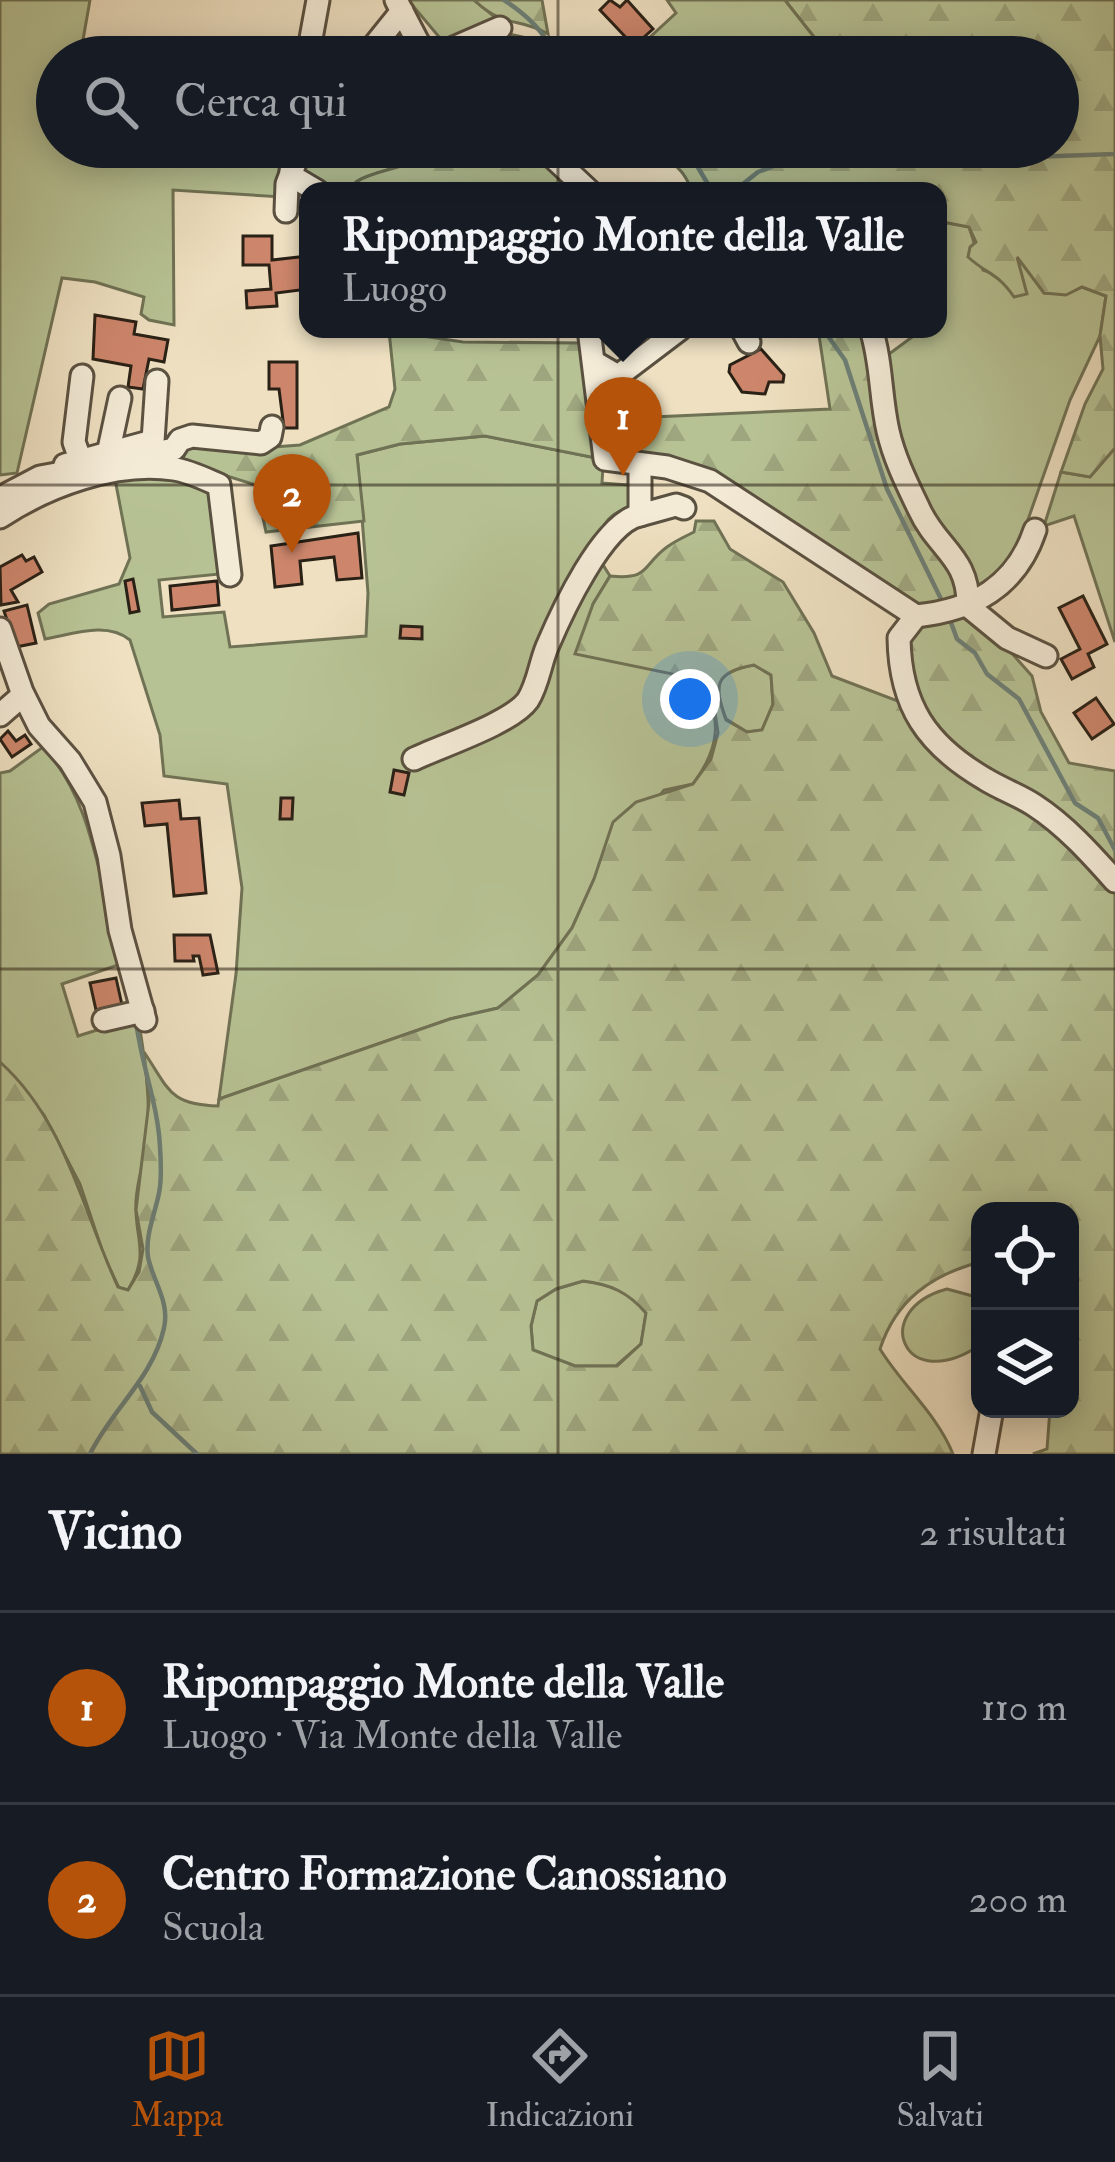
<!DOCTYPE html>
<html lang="it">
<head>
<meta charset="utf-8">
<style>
  body { margin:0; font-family:"IM FELL Double Pica",serif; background:#20242c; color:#f1f3f6 }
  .controls { position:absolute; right:36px; bottom:36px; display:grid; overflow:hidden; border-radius:24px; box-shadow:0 6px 30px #0003 }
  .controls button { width:108px; height:108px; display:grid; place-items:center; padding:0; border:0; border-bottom:3px solid #363941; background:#171b24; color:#f1f3f6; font:60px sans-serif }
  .you { position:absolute; left:690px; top:699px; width:42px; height:42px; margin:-30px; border:9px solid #fff; border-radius:50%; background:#1a73e8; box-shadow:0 0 0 18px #1a73e833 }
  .badge { display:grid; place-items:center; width:78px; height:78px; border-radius:50%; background:#b45309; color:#fff; font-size:39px; font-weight:700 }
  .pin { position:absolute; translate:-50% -99px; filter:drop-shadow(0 3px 6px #0008) }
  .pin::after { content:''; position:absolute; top:63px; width:42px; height:36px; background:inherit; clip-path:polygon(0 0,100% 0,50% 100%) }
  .popup { position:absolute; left:299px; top:182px; width:648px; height:156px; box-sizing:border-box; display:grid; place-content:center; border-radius:24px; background:#171b24; filter:drop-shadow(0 3px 9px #0005); font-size:39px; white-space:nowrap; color:#9ea1a6 }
  .popup b { font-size:45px; color:#f1f3f6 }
  .popup::after { content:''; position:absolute; left:50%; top:100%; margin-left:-24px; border:24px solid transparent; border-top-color:#171b24 }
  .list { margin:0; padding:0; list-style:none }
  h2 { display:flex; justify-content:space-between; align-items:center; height:156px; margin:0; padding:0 48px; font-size:51px }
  h2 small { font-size:39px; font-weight:400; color:#9ea1a6 }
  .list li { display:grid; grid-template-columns:78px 1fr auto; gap:36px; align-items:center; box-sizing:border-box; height:192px; padding:0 48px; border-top:3px solid #363941 }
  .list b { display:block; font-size:45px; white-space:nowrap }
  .list p { margin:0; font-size:39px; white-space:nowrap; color:#9ea1a6 }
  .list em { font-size:39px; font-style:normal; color:#9ea1a6 }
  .icon { flex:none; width:66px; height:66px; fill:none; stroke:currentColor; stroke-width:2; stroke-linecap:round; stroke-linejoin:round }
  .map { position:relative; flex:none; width:1115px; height:1454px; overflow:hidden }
  .search { position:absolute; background:#171b24; box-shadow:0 6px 30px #0003; left:36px; right:36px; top:36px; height:132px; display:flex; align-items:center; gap:30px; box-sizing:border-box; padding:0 42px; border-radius:66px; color:#9ea1a6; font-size:45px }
  .sheet { height:540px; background:#171b24 }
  nav { display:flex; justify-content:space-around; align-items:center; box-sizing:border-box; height:168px; border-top:3px solid #363941; background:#171b24; font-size:33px; color:#9ea1a6 }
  nav a { display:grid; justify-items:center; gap:6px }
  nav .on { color:#b45309 }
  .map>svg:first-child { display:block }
</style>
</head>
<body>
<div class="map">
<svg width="1115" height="1454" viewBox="0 0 1115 1454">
  <defs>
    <pattern id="forest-firs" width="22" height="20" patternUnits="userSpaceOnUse" patternTransform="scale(3)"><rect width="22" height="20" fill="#b7c294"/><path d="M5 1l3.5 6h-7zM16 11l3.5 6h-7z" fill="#9ea67f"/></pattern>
  </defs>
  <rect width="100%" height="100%" fill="#eee0c1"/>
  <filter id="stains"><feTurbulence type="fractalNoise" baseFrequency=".00167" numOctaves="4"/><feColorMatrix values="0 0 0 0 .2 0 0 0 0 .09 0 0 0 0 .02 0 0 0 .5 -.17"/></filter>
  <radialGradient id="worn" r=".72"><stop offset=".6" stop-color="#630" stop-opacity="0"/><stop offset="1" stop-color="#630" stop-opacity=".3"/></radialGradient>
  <g fill="#b7c294" stroke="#707255" stroke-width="3">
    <polygon points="0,0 90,0 80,57 57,57 57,147 296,147 282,197 173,190 174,325 149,320 141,314 144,297 95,282 62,278 17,473 0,475"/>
    <polygon points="408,0 474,0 501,22 445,44"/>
    <polygon points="667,0 785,0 830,57 642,57 636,50 676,13"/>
    <polygon points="504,33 532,39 548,57 455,57"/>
    <path d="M307,147H429C416,171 378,167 356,182L355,191H330L300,177Z"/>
    <polygon points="938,221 969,227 983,270 1000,276 1015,255 1027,266 1044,293 1066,294 1082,287 1106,296 1100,336 1070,400 1018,548 1001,577 971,601 900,459 885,357 923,329 938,329"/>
    <path d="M485,436L596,458L603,465L602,483L628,485L630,468L638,506C609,510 603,524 593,549L610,576L593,604C659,652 761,693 693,784L664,790L594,879L572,928L538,975L498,1008L450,1019L219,1099L236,974L242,888L227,784L164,776L160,735L130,640C107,621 73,634 45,639L38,613L49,604L119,584L130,558L115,479C145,476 188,468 211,494L220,574L159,580L163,617L224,612L230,647L366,636L368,593L357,455L400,444Z"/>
    <polygon points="1115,448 1115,642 1074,516 1044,526 1061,472 1090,477"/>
    <path d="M754,665L771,675L773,704L762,730L747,732L726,719C713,684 715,672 754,665Z"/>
    <path d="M43,747C97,805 98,890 124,963L62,984L78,1036L138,1017C145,1060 152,1102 146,1146C143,1165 137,1182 136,1201C134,1239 151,1253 128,1290L119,1288L104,1256L80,1184L44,1115L0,1062V773L10,771Z"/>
    <path d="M583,1281C611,1284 628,1292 646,1313L641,1344L616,1366H575L533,1350L531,1326L537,1301L556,1289Z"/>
    <path d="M947,1289L980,1298V1345C903,1397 869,1310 947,1289Z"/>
  </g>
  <g fill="url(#forest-firs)" stroke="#707255" stroke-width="3" fill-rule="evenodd">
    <path d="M474,0H542L548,34C518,16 506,30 474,0Z"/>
    <path d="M785,0H1115V448L1090,477L1061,472L1085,404L1103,369L1100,336L1106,296L1082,287L1066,295L1044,293L1017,257L1027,294L1014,297C998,273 988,275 968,257L970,247L976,242L969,227L938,221V191H691C685,165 658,151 633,147H1058V57H830Z"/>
    <path d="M429,147H532L552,161L576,189L355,191L356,182C379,167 416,170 429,147Z"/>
    <polygon points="812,329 868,329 876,400 955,567 963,601 915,608 720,475 609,455 609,419 830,409 819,335"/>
    <polygon points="389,331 463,342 583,343 596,458 485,436 400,444 357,455 364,521 266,532 256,485 182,462 188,441 247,449 300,445 389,407 395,389"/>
    <path d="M696,521H714L730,549L783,582L814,633L832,676L900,702L906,636L920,623L964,615L1008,649L1032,676L1041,712L1069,763L1115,771V1454H1033L1047,1449L1050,1409H1070V1211H980V1262C931,1275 896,1300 880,1349C902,1385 937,1414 953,1454H0V1062C66,1121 82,1210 118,1287L128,1290L139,1272L143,1249L136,1210L149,1102L144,1052C169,1089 169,1105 218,1106L219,1099L450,1019L498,1008L538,975L572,928L594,879L613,822L636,802L693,784L711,759L718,733L714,706L697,679L575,654L593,604L610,576C651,580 641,566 667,547C675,541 686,536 694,532ZM754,665L771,675L773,704L762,730L747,732L726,720C713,684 715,672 754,665ZM583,1281C610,1284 628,1292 646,1313L641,1344L617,1366H575L533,1350L531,1326L537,1301L556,1289Z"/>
  </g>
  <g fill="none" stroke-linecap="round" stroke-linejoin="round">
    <g stroke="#6d7f76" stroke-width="4.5">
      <path d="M504,0C527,15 544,31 556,57"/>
      <polyline points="672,147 693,159 712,191"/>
      <polyline points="912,147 1031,157 1115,154"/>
      <polyline points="734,191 758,172 779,164 789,147"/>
      <polyline points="823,329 845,360 887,489 942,601"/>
      <polyline points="949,617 957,639 975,653 987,674 1019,699 1075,803 1098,818 1115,850"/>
      <polyline points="94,840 101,870"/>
      <polyline points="140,1386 152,1412 197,1454"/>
      <path d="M90,1454C112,1409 153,1378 164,1328C170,1301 153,1282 148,1257C145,1235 155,1214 159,1193C162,1179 161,1162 160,1147C158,1104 141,1064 136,1021"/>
    </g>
  </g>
  <g fill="#cd866c" stroke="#2a2116" stroke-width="3">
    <polygon points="610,0 620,7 627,0 653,29 634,46 600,10"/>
    <polygon points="622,42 636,57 605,57"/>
    <polygon points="243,236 272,236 272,260 308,256 308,289 276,293 277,306 247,308 246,291 271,289 269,265 243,265"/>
    <polygon points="95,315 136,322 134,334 168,340 164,362 149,359 143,389 128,387 131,366 93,359"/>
    <polygon points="761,349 784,375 783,382 769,382 765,394 742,392 729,372 730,365"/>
    <polygon points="269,362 297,362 297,428 284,428 279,389 269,389"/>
    <polygon points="358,533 362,578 337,580 334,557 300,561 302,584 275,587 271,546"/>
    <polygon points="22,555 26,561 34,557 42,572 11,590 18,602 1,605 0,567"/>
    <polygon points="133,579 139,611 130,613 125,581"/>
    <polygon points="217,581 219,605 172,610 170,586"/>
    <polygon points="1083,596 1107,644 1088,654 1094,667 1072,679 1061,659 1080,649 1059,608"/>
    <polygon points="27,605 36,643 16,647 4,611"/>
    <polygon points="401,626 422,627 422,639 400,638"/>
    <polygon points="1096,698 1114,724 1092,739 1074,713"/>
    <polygon points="8,731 16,741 25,735 31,744 12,757 0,739"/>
    <polygon points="394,770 409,773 404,795 390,792"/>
    <polygon points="281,798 293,798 292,819 280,819"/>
    <polygon points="179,800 181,819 199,818 206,893 174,896 167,824 145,826 142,803"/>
    <polygon points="174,935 210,935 218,973 203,975 199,956 193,956 194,961 175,961"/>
    <polygon points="116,978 122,1005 96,1010 90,983"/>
  </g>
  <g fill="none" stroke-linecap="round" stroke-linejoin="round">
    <g stroke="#5b5141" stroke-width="27">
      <g id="minor">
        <polyline points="396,0 422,50 429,57"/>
        <polyline points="310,44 318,0"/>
        <polyline points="365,57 402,11"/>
        <polyline points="433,57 500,28"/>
        <polyline points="542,147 589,191"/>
        <polyline points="291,170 295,178 317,191"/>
        <polyline points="286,211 287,184 301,147"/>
        <path d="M589,329L605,459L667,467L710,481L916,616C973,610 1016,587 1035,530"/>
        <polyline points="742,329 749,342"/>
        <path d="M871,329C882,363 880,396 888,431C894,458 907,484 919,509C937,549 969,557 968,606L1007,638L1046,656"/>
        <polyline points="594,362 618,376 680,329"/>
        <polyline points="108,454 120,398"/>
        <polyline points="126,459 174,449 180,440 192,436 261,443 270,437 272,427"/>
        <polyline points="81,461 74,442 82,376"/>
        <polyline points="65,465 153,441 157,381"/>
        <polyline points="640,465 640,515 676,505 684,508"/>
        <polyline points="0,498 40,477 78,470"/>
        <path d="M0,517C47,486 116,460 174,469C189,471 205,479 219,485L230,575"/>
        <path d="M916,616L899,638C900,706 927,745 985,779C1001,789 1019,795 1034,805C1065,825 1091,854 1115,881"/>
        <polyline points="0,629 22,692 39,726 70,761 95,802 109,856 120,930 145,1020"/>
        <polyline points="0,715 23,695"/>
        <path d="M414,759C441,746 512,723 528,700C538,684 540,664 547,647C561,614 603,522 640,515"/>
        <polyline points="104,1020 143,1011"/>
        <polyline points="984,1454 992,1409"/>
      </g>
    </g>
    <use href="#minor" stroke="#f4ebd7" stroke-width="21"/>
  </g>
  <path fill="none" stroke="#2a2116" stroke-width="3" stroke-opacity="0.55" d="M558,0V57M558,147V1454M0,485H1115M0,969H1115"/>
  <rect width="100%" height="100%" filter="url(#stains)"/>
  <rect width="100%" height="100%" fill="url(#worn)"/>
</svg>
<div class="controls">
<button><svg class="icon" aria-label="locate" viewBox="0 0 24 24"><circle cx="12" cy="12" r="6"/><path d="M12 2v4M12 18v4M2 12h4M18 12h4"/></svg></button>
<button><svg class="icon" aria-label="layers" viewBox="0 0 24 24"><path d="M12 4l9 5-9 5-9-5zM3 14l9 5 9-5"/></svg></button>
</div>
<div class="you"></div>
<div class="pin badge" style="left:623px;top:476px">1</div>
<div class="popup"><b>Ripompaggio Monte della Valle</b>Luogo</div>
<div class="pin badge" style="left:292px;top:553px">2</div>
<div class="search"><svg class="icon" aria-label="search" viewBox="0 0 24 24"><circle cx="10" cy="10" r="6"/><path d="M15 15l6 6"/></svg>Cerca qui</div>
</div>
<section class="sheet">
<h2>Vicino<small>2 risultati</small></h2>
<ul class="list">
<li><span class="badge">1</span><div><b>Ripompaggio Monte della Valle</b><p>Luogo · Via Monte della Valle</p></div><em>110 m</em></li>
<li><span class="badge">2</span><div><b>Centro Formazione Canossiano</b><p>Scuola</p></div><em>200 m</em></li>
</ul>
</section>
<nav>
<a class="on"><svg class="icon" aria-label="map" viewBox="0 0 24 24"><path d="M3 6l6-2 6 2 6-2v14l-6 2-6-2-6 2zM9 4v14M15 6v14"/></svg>Mappa</a>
<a><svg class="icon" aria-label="directions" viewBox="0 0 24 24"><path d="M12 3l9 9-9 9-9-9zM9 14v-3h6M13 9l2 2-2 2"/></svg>Indicazioni</a>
<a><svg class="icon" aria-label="saved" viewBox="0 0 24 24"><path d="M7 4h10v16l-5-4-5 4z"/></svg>Salvati</a>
</nav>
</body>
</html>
